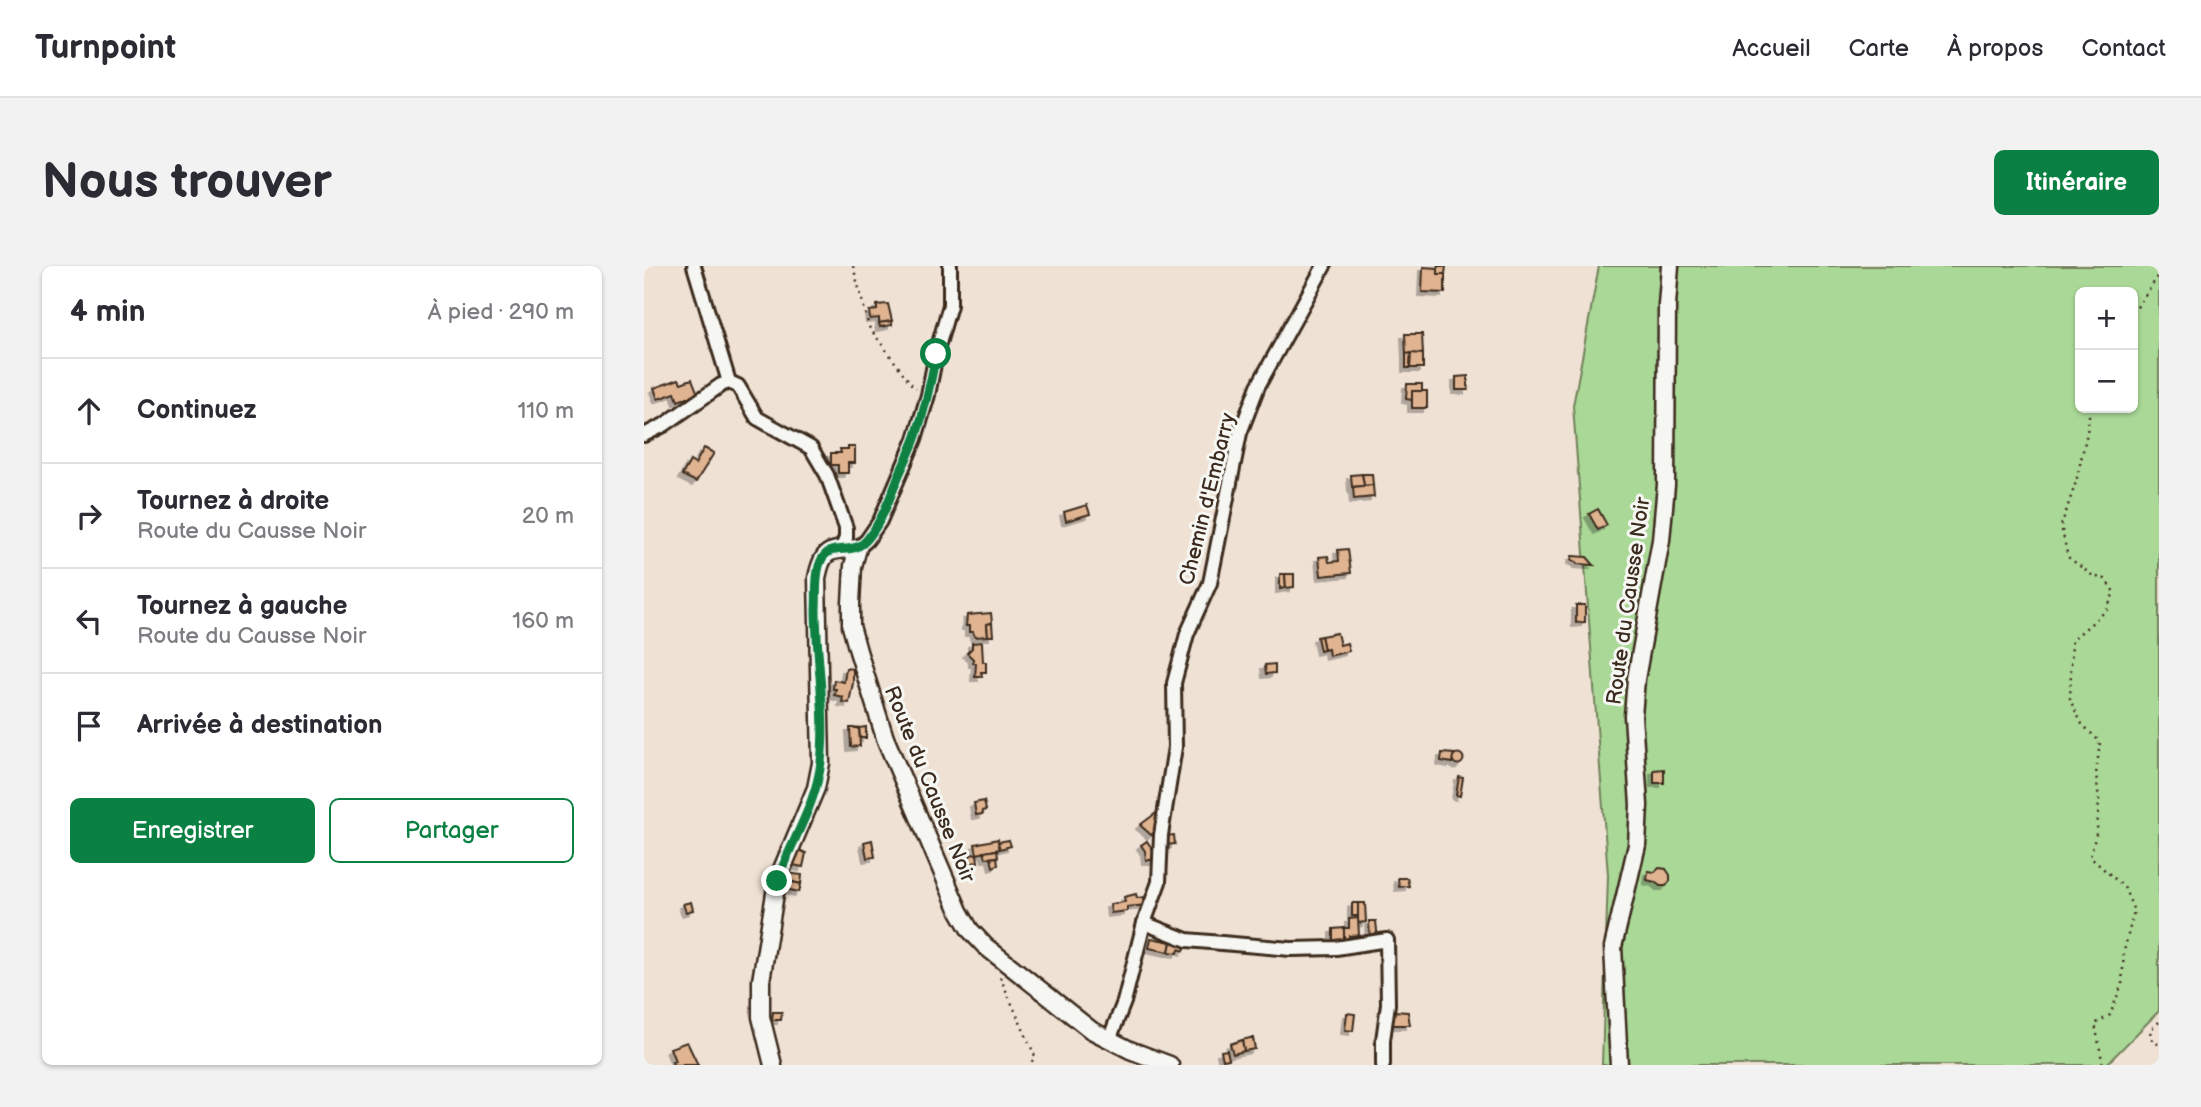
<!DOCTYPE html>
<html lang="fr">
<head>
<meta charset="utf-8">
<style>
  body { margin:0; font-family:"Balsamiq Sans",sans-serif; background:#f2f2f3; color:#2b2b33 }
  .controls { position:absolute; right:21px; top:21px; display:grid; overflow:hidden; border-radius:10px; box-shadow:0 2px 5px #0004 }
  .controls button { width:63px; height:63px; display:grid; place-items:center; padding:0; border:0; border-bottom:2px solid #e1e1e2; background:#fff; color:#2b2b33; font:35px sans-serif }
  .stop { position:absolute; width:21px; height:21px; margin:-16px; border:5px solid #0b8043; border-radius:50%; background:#fff }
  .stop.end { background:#0b8043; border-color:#fff; box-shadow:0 2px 7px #0008 }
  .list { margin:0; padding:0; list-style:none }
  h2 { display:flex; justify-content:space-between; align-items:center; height:91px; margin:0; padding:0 28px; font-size:30px }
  h2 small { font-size:23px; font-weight:400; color:#7c7c81 }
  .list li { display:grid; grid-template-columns:46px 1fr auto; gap:21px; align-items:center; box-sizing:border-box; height:105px; padding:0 28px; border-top:2px solid #e1e1e2 }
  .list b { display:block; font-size:26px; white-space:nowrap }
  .list p { margin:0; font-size:23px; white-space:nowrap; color:#7c7c81 }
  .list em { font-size:23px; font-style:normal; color:#7c7c81 }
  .actions { display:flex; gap:14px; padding:21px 28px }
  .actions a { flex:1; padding:16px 0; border:2px solid #0b8043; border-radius:10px; text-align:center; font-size:24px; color:#0b8043 }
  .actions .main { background:#0b8043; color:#fff }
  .icon { flex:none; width:38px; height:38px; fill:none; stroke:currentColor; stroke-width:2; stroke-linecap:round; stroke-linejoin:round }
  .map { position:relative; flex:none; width:1515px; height:799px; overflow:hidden; border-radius:10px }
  header { display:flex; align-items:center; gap:42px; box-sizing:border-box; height:98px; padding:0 35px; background:#fff; border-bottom:2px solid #e1e1e2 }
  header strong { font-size:33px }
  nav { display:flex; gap:38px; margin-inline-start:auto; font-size:24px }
  .intro { display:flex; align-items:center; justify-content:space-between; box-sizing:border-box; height:168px; padding:0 42px }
  h1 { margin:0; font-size:49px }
  .button { padding:18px 32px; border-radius:10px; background:#0b8043; color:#fff; font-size:24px; font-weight:700 }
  main { display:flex; gap:42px; padding:0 42px }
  aside { flex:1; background:#fff; border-radius:10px; box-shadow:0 2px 5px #0004 }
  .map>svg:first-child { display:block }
</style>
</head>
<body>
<header>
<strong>Turnpoint</strong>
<nav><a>Accueil</a><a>Carte</a><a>À propos</a><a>Contact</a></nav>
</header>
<div class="intro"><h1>Nous trouver</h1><a class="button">Itinéraire</a></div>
<main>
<aside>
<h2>4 min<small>À pied · 290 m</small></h2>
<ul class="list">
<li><svg class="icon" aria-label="ahead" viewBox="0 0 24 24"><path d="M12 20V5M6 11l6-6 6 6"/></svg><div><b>Continuez</b></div><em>110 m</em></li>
<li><svg class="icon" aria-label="right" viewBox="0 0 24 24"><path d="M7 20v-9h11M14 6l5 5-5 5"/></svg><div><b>Tournez à droite</b><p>Route du Causse Noir</p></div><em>20 m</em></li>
<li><svg class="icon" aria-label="left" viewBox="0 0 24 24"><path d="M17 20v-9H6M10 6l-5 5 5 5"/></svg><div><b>Tournez à gauche</b><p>Route du Causse Noir</p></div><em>160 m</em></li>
<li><svg class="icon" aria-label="arrive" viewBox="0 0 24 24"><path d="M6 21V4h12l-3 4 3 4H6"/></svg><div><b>Arrivée à destination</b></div></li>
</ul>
<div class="actions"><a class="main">Enregistrer</a><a>Partager</a></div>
</aside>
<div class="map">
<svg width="1515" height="799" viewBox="0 0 1515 799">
  <defs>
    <filter id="shadow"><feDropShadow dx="-4" dy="4" stdDeviation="0" flood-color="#0004"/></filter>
  </defs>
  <rect width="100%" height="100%" fill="#efe2d5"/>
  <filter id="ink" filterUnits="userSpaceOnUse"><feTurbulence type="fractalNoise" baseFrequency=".0143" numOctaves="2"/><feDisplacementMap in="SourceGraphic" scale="14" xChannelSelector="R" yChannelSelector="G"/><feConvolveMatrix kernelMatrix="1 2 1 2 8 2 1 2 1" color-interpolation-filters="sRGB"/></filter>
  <g filter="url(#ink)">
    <path fill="#aad897" stroke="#72815a" stroke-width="2" fill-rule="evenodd" d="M955,0H1515V745L1462,799H958L964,609L929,140ZM1436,26H1489V142H1436Z"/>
    <g fill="#e0b491" stroke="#3b2a1e" stroke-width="2" filter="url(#shadow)">
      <polygon points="794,0 802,0 801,8 794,8"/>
      <polygon points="779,1 794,2 794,8 801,8 801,27 778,26"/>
      <polygon points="244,38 248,55 235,57 235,52 226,53 225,45 233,44 233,39"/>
      <polygon points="248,55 248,59 236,61 235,57"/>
      <polygon points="761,68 778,68 779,88 762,88"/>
      <polygon points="767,87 766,102 762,102 762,88"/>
      <polygon points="767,87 779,88 779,102 766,102"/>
      <polygon points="824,110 824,124 812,124 812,111"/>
      <polygon points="35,113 37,117 48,113 54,128 34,135 31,127 14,133 10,122"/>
      <polygon points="763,118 778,118 778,125 768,125 768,134 762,133"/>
      <rect x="768" y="125" width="15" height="17"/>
      <polygon points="204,181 211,181 211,197 204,197 204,207 194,207 194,199 187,199 187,187 197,187 196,183 204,183"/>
      <polygon points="60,182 70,187 52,216 38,209 46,195 51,198"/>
      <polygon points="718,208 728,208 729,219 720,220"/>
      <polygon points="718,208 720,220 708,221 707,209"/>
      <polygon points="729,219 730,231 710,233 709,221"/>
      <polygon points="443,239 446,248 422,255 420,246"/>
      <polygon points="954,243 963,259 954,264 945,248"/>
      <polygon points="704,283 707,307 677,310 675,291 684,290 685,296 695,295 694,284"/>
      <polygon points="928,290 943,291 950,299 933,298 932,296 927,294"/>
      <polygon points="636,308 641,308 642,322 636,323"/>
      <polygon points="641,308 650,308 650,321 642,322"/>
      <polygon points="932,339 941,339 941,356 932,357"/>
      <polygon points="347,347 348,357 343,358 344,370 331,371 329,366 325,366 325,360 322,360 323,349"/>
      <polygon points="348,357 349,370 344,370 343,358"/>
      <polygon points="693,367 696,379 703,377 705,385 685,390 684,383 680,384 677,370"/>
      <polygon points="677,370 680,384 676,385 673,371"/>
      <polygon points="338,376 339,396 342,396 342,406 337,406 338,411 331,411 332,397 329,397 329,393 323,387 328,382 328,377"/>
      <polygon points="631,398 631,407 622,408 621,399"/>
      <polygon points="202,402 209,403 209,417 205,437 198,436 199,431 190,429 192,423 189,423 190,414 200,416"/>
      <polygon points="222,461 222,472 216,472 215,462"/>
      <polygon points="206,462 215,462 216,480 207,481"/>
      <polygon points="798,487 810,488 808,497 797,495"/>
      <circle cx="814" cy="493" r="5.5"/>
      <polygon points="1020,503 1020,517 1010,517 1010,504"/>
      <polygon points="815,511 819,512 816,530 812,529"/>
      <polygon points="340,535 342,544 338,545 339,548 332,549 330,537"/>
      <polygon points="516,544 518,561 507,569 496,559"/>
      <polygon points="530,569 531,578 522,579 521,570"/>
      <polygon points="354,573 356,583 333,588 331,578"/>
      <polygon points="228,574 231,591 223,592 220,576"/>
      <polygon points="365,574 367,580 356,583 354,576"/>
      <polygon points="503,575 510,586 515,594 502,594 501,585 497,579"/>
      <polygon points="155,584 162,587 159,601 149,599"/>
      <polygon points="353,584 354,591 342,592 340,586"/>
      <polygon points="333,588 334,596 326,597 326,589"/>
      <polygon points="353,591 354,599 349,601 347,592"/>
      <polygon points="1015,602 1022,603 1026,609 1026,615 1022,620 1016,620 1011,616 1003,614 1004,605 1011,606"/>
      <polygon points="142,607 158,609 157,618 139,614"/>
      <polygon points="754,612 763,612 765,620 755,621"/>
      <polygon points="139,614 157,618 155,626 137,622"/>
      <polygon points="492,628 493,632 501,631 503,639 483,641 483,645 467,647 466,638 481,636 480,631"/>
      <polygon points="47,636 49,644 42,646 39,638"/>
      <rect x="708" y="637" width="6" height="13"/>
      <polygon points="714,637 721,637 722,656 714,657"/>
      <polygon points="714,652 715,669 705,670 706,674 700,674 700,662 705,662 705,653"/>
      <polygon points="725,655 732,655 734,674 726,674"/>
      <polygon points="700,662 700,674 689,674 689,663"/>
      <polygon points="507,672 527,676 525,686 505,682"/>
      <polygon points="527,676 542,678 540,685 535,683 534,687 525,686"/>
      <polygon points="749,745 764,746 766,759 748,759"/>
      <polygon points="129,746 138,746 137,754 128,754"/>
      <polygon points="703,747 711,748 709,765 701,764"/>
      <polygon points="606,772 609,772 611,783 600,785 598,774"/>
      <polygon points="598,774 600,785 589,788 586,778"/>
      <polygon points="43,776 54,799 29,799 28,796 31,795 26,782"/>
      <polygon points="583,784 585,793 579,794 577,785"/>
    </g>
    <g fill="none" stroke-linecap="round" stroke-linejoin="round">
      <g stroke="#3b2a1e" stroke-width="18">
        <g id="street">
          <polyline points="50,0 85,116"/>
          <polyline points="0,169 20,159 77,119 85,116 94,120 113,152 167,182 183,209 202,262 202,272 197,284"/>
          <polyline points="214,282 223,274 236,255 271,173 284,129 292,88 306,39 306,0"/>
          <polyline points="500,657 543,674 647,683 692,682 743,674 744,738 739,774 739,799"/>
          <polyline points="465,774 480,736 500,657 515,616 517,569 531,481 530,417 543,368 566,317 596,167 614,120 680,0"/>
        </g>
      </g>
      <g stroke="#3b2a1e" stroke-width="21">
        <g id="secondary">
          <path d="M129,799L117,751V715L133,615L172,522L177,497L173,312C179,281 186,285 214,282L209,300L207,337V360L214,385L241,472L315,645L326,664L341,680L447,764L486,784L526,799"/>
          <polyline points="975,799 969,681 993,579 995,539 989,450 992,413 1017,274 1022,219 1023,39 1026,0"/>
        </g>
      </g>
      <g stroke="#3b2a1e" stroke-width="2.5" stroke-dasharray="2 5" stroke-linecap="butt">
        <polyline points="209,0 225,61 268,119 272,122"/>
        <polyline points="1489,47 1515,9"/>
        <polyline points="1446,142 1443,167 1432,216 1417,260 1424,291 1449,310 1461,313 1470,326 1463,344 1428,374 1426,434 1438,458 1456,476 1452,508 1455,534 1453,564 1446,591 1480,621 1490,645 1480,685 1478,718 1466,749 1451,758 1459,799"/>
        <polyline points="356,711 391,790 386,799"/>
        <polyline points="1515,756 1506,764 1507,773 1515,779"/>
      </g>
      <use href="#street" stroke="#f6f6f2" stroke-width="12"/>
      <use href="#secondary" stroke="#f6f6f2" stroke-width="16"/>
    </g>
  </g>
  <g fill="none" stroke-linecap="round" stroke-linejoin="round" filter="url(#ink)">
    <path stroke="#0b8043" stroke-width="9" d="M133,615C147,576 172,539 177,496C183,446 172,393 172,343C173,329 171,314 175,300C184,270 208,295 225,271C238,254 245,234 253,214C259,199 267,185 272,170C281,143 287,116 292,88"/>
  </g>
  <g text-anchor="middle" stroke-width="6" stroke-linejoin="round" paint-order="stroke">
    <g font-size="21" fill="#3b2a1e" stroke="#f6f6f2">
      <text transform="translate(563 233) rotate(-76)" y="7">Chemin d'Embarry</text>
      <text transform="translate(984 335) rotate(-82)" y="7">Route du Causse Noir</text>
      <text transform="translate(286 518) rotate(68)" y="7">Route du Causse Noir</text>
    </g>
  </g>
</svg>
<div class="controls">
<button>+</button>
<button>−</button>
</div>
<div class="stop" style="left:292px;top:88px"></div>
<div class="stop end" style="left:133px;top:615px"></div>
</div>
</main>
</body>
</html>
